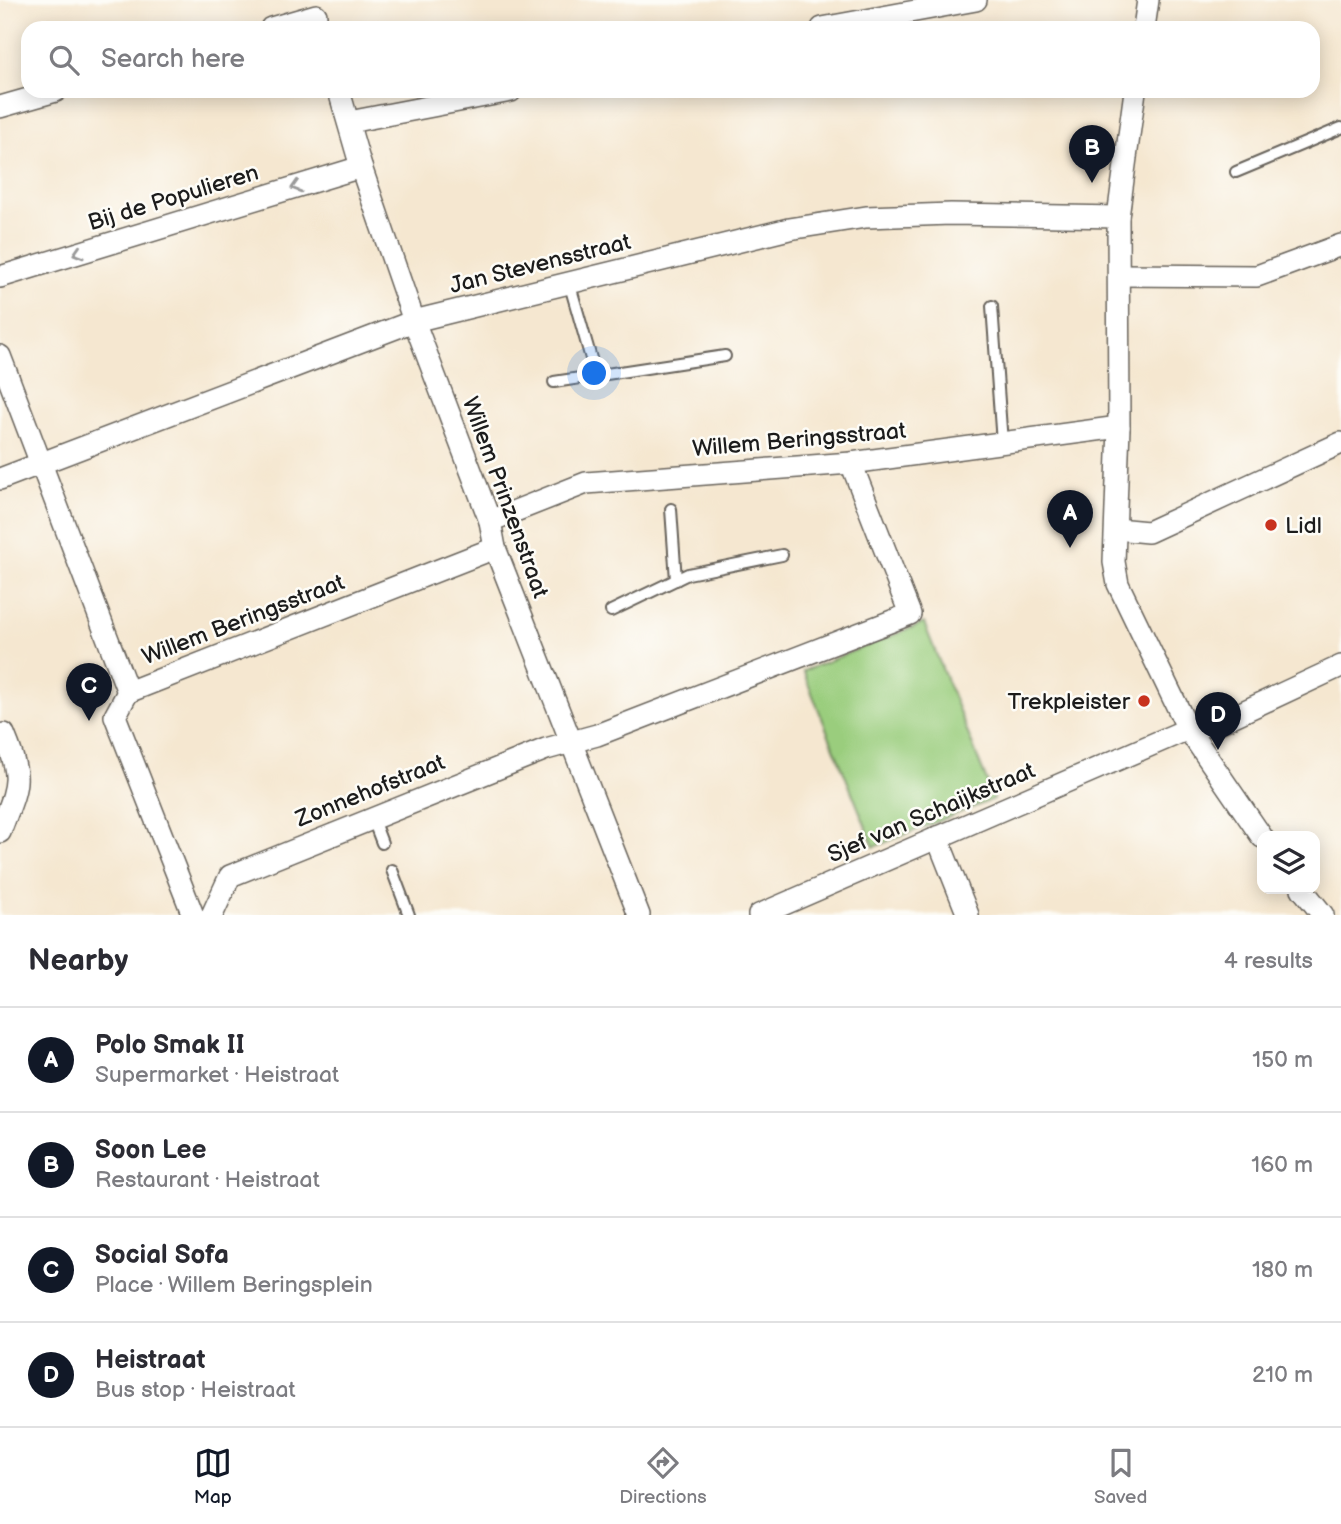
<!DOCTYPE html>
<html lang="en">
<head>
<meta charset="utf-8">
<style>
  body { margin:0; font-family:"Balsamiq Sans",sans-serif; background:#f2f2f3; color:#2b2b33 }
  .controls { position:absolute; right:21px; bottom:21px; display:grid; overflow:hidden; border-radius:14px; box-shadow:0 4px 18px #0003 }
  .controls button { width:63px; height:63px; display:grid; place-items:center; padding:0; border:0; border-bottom:2px solid #e1e1e2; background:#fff; color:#2b2b33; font:35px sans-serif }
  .you { position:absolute; left:595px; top:374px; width:24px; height:24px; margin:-18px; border:5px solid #fff; border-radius:50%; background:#1a73e8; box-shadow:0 0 0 10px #1a73e833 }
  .badge { display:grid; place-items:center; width:46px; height:46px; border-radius:50%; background:#111827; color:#fff; font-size:23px; font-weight:700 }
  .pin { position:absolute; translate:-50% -58px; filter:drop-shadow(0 2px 4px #0008) }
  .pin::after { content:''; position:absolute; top:37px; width:24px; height:21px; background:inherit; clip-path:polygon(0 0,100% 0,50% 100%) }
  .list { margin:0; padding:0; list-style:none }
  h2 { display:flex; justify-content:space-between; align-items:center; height:91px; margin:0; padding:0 28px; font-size:30px }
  h2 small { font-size:23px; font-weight:400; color:#7c7c81 }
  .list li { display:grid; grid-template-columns:46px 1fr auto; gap:21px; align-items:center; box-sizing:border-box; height:105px; padding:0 28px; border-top:2px solid #e1e1e2 }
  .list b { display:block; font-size:26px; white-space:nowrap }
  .list p { margin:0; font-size:23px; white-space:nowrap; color:#7c7c81 }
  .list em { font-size:23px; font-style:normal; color:#7c7c81 }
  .icon { flex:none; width:38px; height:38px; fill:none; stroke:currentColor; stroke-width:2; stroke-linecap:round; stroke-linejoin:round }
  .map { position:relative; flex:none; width:1341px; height:915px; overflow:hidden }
  .search { position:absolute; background:#fff; box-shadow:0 4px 18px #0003; left:21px; right:21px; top:21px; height:77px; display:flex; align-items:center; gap:18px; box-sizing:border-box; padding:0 24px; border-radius:21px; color:#7c7c81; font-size:26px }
  .sheet { height:511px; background:#fff }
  nav { display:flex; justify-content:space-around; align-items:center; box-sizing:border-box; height:98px; border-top:2px solid #e1e1e2; background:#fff; font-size:19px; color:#7c7c81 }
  nav a { display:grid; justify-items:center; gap:4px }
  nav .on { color:#111827 }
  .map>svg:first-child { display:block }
</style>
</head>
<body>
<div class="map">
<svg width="1341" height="915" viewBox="0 0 1341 915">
  <rect width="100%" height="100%" fill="#fdfcf7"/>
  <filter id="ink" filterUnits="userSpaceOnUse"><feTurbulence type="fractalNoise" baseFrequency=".0143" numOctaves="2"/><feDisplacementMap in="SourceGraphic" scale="14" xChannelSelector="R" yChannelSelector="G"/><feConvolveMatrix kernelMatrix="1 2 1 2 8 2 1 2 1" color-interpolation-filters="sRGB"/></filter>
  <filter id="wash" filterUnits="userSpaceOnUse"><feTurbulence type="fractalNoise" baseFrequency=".00686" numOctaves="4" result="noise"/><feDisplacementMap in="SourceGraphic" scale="28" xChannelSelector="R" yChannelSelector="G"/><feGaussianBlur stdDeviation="1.57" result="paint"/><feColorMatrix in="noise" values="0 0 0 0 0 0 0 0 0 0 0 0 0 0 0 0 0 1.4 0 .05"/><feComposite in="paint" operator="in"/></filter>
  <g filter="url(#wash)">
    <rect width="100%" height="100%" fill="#f5e7d0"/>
    <polygon fill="#9acd7d" stroke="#5b744c" stroke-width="2" points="924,623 994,799 874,847 803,671"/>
  </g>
  <g filter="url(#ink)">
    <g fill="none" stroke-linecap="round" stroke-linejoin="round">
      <g stroke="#68635b" stroke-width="14">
        <g id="lane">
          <polyline points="1236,172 1341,128"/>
          <polyline points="569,282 596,376"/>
          <polyline points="992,306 1002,443"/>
          <polyline points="554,382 725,356"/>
          <polyline points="671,509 676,580"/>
          <polyline points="611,611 688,574 782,555"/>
          <polyline points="372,817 382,843"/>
          <polyline points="392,870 409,915"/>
        </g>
      </g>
      <g stroke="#68635b" stroke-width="24">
        <g id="street">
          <polyline points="271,28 316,15"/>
          <polyline points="822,28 976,0"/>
          <polyline points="1144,28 1148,0"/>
          <polyline points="339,91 361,167 414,321 490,521 495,548 639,915"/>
          <polyline points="1135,91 1118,217 1119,427 1114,562 1118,584 1188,729 1262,837"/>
          <polyline points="0,107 56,91"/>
          <polyline points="349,122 511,91"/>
          <polyline points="1119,275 1257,276 1341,245"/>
          <polyline points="0,277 361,167"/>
          <polyline points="0,356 128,692"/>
          <polyline points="0,479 414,321 789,229 866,217 951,214 1118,217"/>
          <polyline points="490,521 586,483 851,463 1119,427"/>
          <polyline points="1116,529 1148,532 1341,443"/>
          <polyline points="128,692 495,548"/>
          <polyline points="128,692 115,716 193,915"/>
          <path d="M0,832C17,786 24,781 4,734"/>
          <polyline points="937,837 968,915"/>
          <polyline points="1302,889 1323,915"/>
          <polyline points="212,915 230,876 546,749 597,735 910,614 851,463"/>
          <polyline points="759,915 1188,729 1219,723 1341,666"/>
        </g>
      </g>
      <use href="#lane" stroke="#fff" stroke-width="10"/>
      <use href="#street" stroke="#fff" stroke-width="21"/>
    </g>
    <defs><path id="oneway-chevron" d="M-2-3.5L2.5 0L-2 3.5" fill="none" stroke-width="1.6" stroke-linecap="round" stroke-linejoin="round" transform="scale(1.75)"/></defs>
    <g stroke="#999">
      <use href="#oneway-chevron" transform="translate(296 187) rotate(163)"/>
      <use href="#oneway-chevron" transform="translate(78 253) rotate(163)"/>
    </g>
  </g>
  <g fill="#c8321e" stroke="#fdfcf7" stroke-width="2.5">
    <circle cx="1271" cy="525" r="7"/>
    <circle cx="1144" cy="701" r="7"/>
  </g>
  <g text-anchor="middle" stroke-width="5" stroke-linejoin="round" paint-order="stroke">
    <g font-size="23" fill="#1c1c1c" stroke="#fdfcf7">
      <text transform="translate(173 197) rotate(-17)" y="8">Bij de Populieren</text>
      <text transform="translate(540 263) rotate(-14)" y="8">Jan Stevensstraat</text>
      <text transform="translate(799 439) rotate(-5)" y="8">Willem Beringsstraat</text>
      <text transform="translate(506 497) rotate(70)" y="8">Willem Prinzenstraat</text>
      <text transform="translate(243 619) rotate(-21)" y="8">Willem Beringsstraat</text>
      <text transform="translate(370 790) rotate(-22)" y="8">Zonnehofstraat</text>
      <text transform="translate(931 812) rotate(-23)" y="8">Sjef van Schaijkstraat</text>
    </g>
    <g font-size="23" fill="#1c1c1c" stroke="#fdfcf7" text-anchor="start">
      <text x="1285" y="533">Lidl</text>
      <text x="1130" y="709" text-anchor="end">Trekpleister</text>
    </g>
  </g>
</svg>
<div class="controls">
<button><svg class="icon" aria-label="layers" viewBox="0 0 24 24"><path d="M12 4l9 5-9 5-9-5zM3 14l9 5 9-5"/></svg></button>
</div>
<div class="you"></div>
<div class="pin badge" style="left:1070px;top:548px">A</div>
<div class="pin badge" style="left:1092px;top:183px">B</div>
<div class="pin badge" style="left:89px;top:721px">C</div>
<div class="pin badge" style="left:1218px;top:750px">D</div>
<div class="search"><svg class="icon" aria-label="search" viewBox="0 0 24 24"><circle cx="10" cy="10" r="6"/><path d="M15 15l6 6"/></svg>Search here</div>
</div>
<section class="sheet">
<h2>Nearby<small>4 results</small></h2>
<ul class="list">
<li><span class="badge">A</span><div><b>Polo Smak II</b><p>Supermarket · Heistraat</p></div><em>150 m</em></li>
<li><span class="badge">B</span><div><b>Soon Lee</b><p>Restaurant · Heistraat</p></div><em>160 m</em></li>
<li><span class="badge">C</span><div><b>Social Sofa</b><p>Place · Willem Beringsplein</p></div><em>180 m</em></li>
<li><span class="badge">D</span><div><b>Heistraat</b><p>Bus stop · Heistraat</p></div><em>210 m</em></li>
</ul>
</section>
<nav>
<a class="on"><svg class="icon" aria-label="map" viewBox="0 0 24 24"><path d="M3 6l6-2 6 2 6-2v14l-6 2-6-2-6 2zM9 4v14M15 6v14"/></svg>Map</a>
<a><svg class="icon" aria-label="directions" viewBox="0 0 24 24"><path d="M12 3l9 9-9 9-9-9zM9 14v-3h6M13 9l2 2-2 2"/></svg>Directions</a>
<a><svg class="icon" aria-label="saved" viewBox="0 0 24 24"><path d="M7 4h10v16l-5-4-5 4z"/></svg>Saved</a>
</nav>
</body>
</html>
